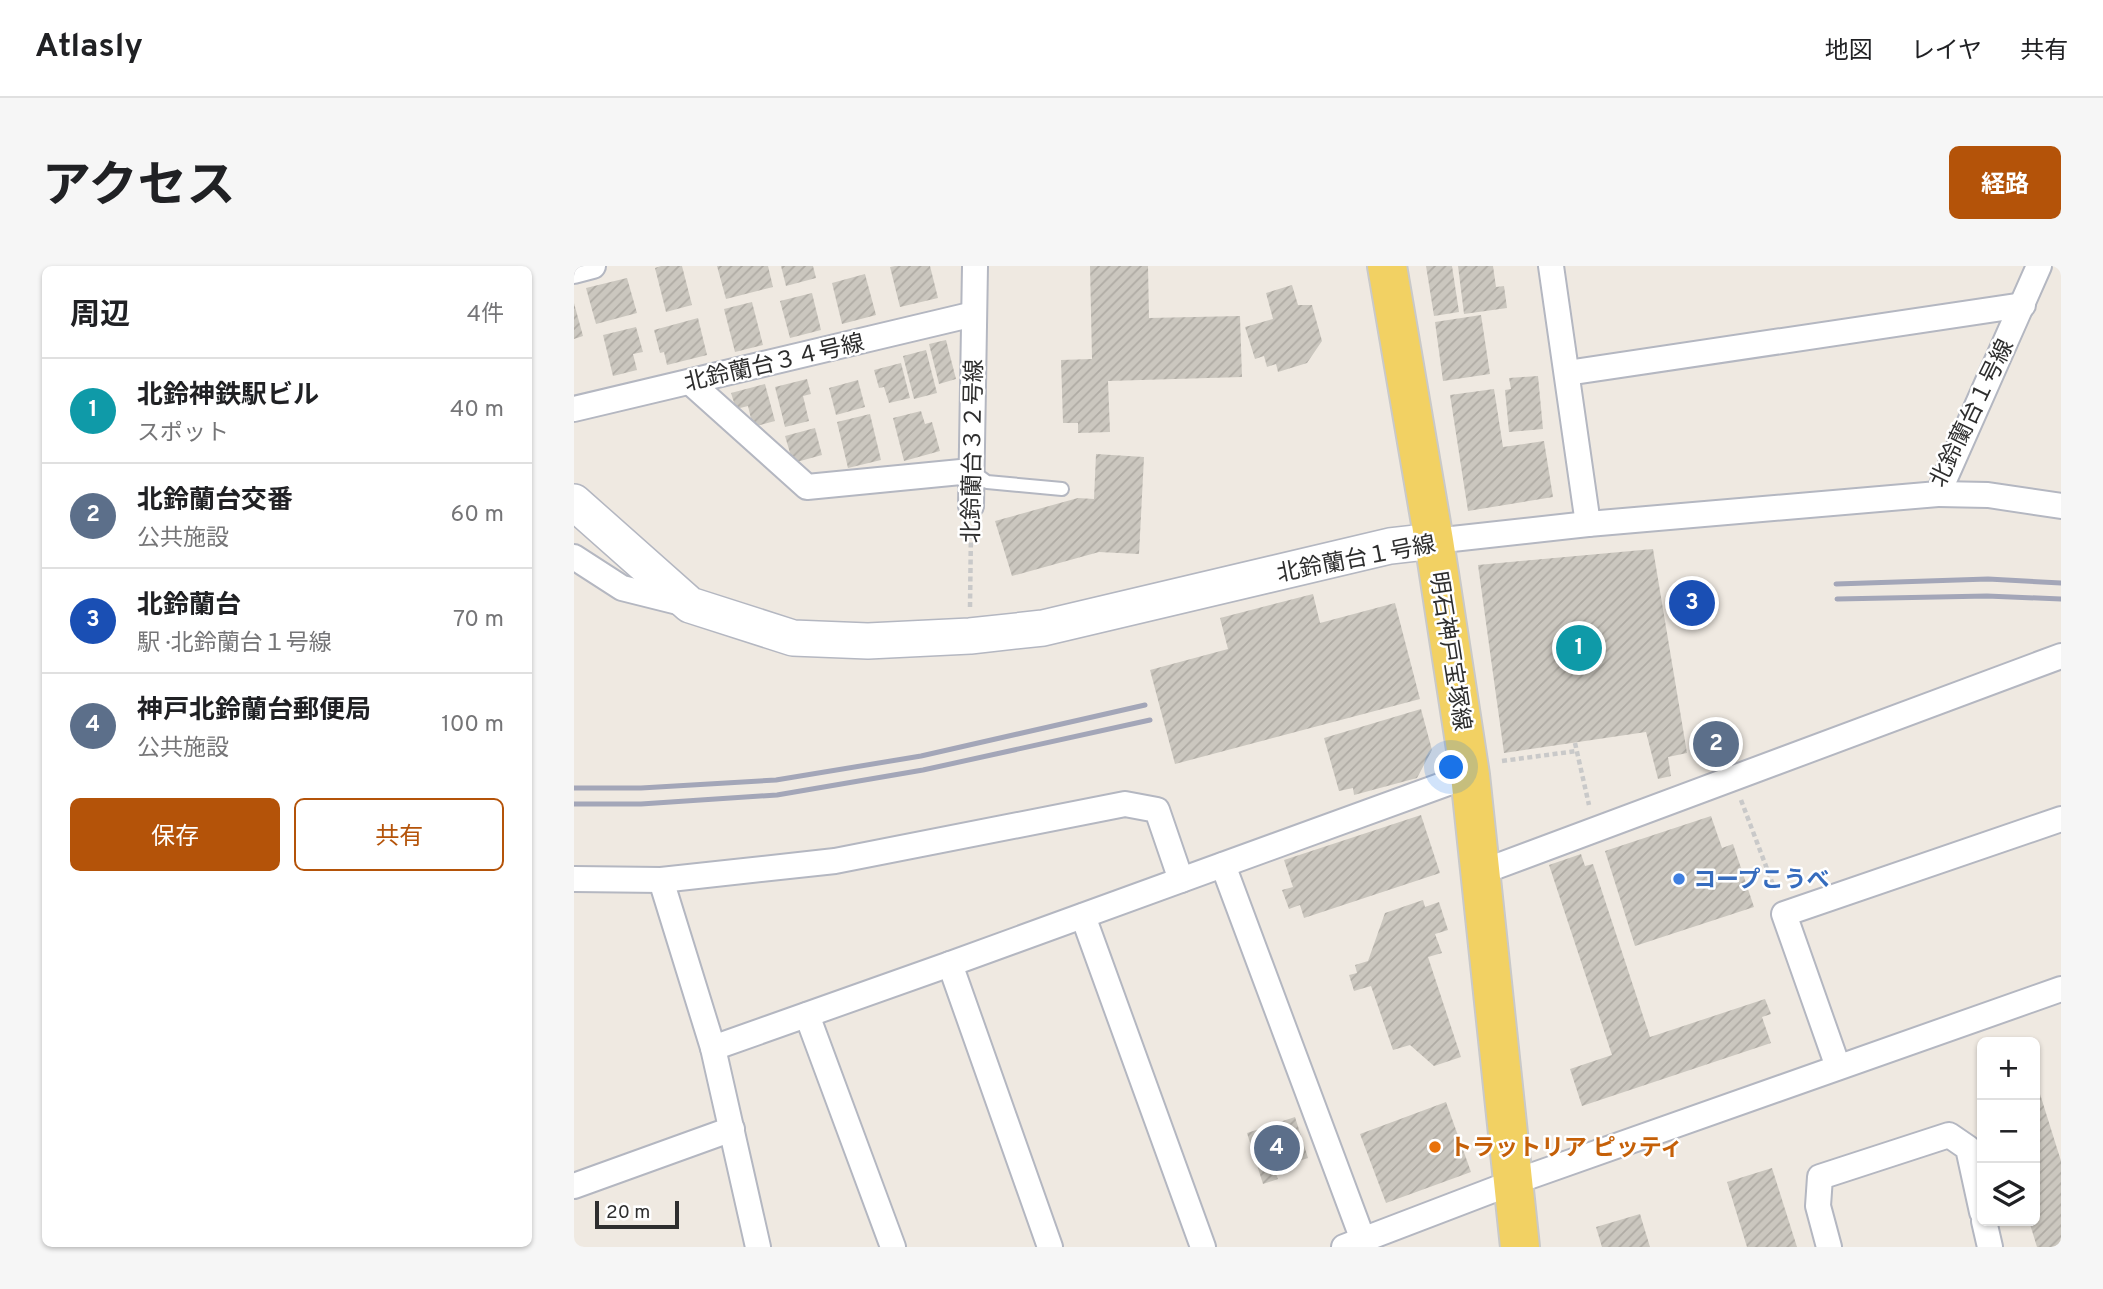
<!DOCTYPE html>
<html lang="ja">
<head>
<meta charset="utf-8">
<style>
  body { margin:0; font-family:Overpass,"Noto Sans JP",sans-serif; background:#f6f6f6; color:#202124 }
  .controls { position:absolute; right:21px; bottom:21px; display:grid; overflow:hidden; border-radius:10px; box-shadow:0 2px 5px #0004 }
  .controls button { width:63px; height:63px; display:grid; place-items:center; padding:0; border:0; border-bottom:2px solid #e0e0e0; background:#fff; color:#202124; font:35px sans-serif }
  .scale { position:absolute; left:21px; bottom:18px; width:84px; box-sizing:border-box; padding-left:7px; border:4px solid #2e2e2e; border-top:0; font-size:19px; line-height:24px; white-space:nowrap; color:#2e2e2e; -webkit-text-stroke:5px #fff; paint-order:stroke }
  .you { position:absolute; left:878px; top:502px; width:24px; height:24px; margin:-18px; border:5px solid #fff; border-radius:50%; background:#1a73e8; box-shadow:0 0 0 10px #1a73e833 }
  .badge { display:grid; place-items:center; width:46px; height:46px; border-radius:50%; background:#b45309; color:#fff; font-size:23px; font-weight:700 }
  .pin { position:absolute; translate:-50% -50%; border:4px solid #fff; box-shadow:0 2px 7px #0006 }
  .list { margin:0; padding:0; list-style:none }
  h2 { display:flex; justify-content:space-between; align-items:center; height:91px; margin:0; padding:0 28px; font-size:30px }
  h2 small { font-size:23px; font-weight:400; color:#757577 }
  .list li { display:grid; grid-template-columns:46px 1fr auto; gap:21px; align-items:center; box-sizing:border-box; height:105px; padding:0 28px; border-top:2px solid #e0e0e0 }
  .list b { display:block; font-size:26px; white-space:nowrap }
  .list p { margin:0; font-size:23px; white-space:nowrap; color:#757577 }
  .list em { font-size:23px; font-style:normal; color:#757577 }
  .actions { display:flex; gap:14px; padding:21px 28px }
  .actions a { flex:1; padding:16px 0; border:2px solid #b45309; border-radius:10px; text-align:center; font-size:24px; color:#b45309 }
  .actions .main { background:#b45309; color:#fff }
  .icon { flex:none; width:38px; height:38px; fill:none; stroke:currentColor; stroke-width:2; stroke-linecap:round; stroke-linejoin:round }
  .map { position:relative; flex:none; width:1487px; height:981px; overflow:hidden; border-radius:10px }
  header { display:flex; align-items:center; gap:42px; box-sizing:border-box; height:98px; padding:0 35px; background:#fff; border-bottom:2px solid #e0e0e0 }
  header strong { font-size:33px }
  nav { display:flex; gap:38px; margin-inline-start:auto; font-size:24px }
  .intro { display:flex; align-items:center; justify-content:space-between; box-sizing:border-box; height:168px; padding:0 42px }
  h1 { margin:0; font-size:49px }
  .button { padding:18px 32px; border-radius:10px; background:#b45309; color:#fff; font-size:24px; font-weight:700 }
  main { display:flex; gap:42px; padding:0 42px }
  aside { flex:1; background:#fff; border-radius:10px; box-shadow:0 2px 5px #0004 }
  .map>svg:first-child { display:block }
</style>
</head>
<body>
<header>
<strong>Atlasly</strong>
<nav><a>地図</a><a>レイヤ</a><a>共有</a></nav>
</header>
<div class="intro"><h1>アクセス</h1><a class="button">経路</a></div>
<main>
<aside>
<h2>周辺<small>4件</small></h2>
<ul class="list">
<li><span class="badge" style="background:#0f9aa8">1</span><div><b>北鈴神鉄駅ビル</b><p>スポット</p></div><em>40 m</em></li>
<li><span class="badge" style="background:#5c6f8a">2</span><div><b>北鈴蘭台交番</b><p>公共施設</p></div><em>60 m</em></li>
<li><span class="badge" style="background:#1a4fb4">3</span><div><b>北鈴蘭台</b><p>駅 · 北鈴蘭台１号線</p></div><em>70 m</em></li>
<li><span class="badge" style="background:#5c6f8a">4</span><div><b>神戸北鈴蘭台郵便局</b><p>公共施設</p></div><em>100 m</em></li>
</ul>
<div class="actions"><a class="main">保存</a><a>共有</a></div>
</aside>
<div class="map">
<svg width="1487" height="981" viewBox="0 0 1487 981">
  <defs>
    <pattern id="building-hatch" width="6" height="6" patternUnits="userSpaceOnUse" patternTransform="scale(1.75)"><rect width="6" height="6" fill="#cbc7bf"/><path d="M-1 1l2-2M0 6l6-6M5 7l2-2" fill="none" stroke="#afaba4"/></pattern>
  </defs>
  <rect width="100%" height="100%" fill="#efe9e1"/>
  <g fill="url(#building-hatch)">
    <polygon points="87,0 108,0 118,39 92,46 81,2"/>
    <polygon points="143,0 194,0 199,21 152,33"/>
    <polygon points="207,0 239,0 242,12 212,20"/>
    <polygon points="321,0 356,0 364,32 326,41 316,1"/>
    <polygon points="516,0 574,0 575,52 666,50 668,111 534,115 536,166 504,167 504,157 489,157 487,94 518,93"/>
    <polygon points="852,0 878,0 885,46 860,50"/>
    <polygon points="884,0 919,0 922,21 930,20 933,42 890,48"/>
    <polygon points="291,8 302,49 268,58 258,17"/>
    <polygon points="53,12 63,47 22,58 12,22"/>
    <polygon points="718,19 724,39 738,39 748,75 733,97 704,106 702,98 693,101 690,90 681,93 671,61 699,53 692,27"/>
    <polygon points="238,27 247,64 216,72 206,35"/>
    <polygon points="178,36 189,79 161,86 150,43"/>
    <polygon points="0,37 9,70 0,73"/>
    <polygon points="907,49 916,108 869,115 861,56"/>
    <polygon points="124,52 133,89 93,99 90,86 86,87 80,64"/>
    <polygon points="62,61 69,86 59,88 63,104 39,110 29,69"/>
    <polygon points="372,74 382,113 365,118 355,78"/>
    <polygon points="352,84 363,127 340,133 329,90"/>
    <polygon points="327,97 336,132 315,137 310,121 305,122 300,104"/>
    <polygon points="964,110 969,163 935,166 931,124 937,123 935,112"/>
    <polygon points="233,113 237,128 229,130 235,155 211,161 201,121"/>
    <polygon points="284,114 291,141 262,149 255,122"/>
    <polygon points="191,118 201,155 179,161 174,140 162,143 157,127"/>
    <polygon points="920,123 929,181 970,175 979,231 894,245 876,129"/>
    <polygon points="347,145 351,158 358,156 366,185 330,195 319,152"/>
    <polygon points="296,148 307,194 274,202 263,156"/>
    <polygon points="241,162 248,189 219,197 211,170"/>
    <polygon points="522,188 570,191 565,288 525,286 438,310 421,255 504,232 520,233"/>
    <polygon points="1079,283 1113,487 1094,491 1097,510 1084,513 1072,466 930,487 904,299"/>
    <polygon points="739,328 746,357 821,337 846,433 601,498 576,404 654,383 646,352"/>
    <polygon points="847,443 858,484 843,512 780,529 779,522 765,525 750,472"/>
    <polygon points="1153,457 1164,486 1131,498 1120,470"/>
    <polygon points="847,549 866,607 730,652 726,639 715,643 708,624 719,621 710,594"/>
    <polygon points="1137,550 1148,582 1159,578 1180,641 1061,680 1031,585"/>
    <polygon points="1007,588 1011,600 1019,598 1076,771 1191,733 1197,748 1188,751 1197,777 1008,840 996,803 1038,789 975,599"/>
    <polygon points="849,634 851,641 865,636 874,664 861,668 868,687 854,691 887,791 860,800 836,779 819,784 797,720 780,725 775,709 783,707 781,699 794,695 811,647"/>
    <polygon points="1461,812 1487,895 1487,981 1463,981 1455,955 1461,955"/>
    <polygon points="872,836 897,906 812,937 786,868"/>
    <polygon points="721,851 734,892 700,903 704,913 689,918 673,867"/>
    <polygon points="1198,902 1223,981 1173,981 1153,916"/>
    <polygon points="1066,948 1076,981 1028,981 1022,961"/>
  </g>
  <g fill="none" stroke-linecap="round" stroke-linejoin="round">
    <g stroke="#b4b7c1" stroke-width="16">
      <polyline id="lane" points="398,205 413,216 488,223"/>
    </g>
    <g stroke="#b4b7c1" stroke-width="28">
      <g id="street">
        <polyline points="977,0 1014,258"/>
        <polyline points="0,5 19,0"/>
        <polyline points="993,107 1449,39"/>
        <polyline points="116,116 233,221 397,205"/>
        <polyline points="0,143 400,48"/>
        <polyline points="1364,228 1414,229 1487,240"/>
        <polyline points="397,240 401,0"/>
        <polyline points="860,275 1014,258 1364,228 1465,0"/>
        <polyline points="0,291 48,322 112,338"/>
        <polyline points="649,599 789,974"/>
        <polyline points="905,607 1487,390"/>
        <polyline points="0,613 87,614 261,595 551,538 583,544 607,614"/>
        <polyline points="87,614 139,782 184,981"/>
        <polyline points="509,650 629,981"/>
        <polyline points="376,698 476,981"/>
        <polyline points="233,749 319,981"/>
        <polyline points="139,782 376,698 896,509"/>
        <polyline points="1264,801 1210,648 1487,553"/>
        <polyline points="0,920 158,863"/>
        <polyline points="1410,955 1416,981"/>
        <polyline points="770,981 940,916 1487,723"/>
        <polyline points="1255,981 1244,940 1246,911 1375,869 1394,882 1408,946"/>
      </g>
    </g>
    <g stroke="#b4b7c1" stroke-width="38">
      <polyline id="secondary" points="0,236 116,339 219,372 294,375 396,370 469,362 816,280 860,275"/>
    </g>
    <g stroke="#c9c9c9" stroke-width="42">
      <polyline id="primary" points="813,0 860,275 896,509 946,981"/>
    </g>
    <g stroke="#c9c9c9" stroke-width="4.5" stroke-dasharray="5 3.5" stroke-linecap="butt">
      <polyline points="396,341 397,263"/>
      <polyline points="1001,477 1015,539"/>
      <polyline points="928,495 1003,485"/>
      <polyline points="1167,534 1201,624"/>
    </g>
    <use href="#lane" stroke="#fff" stroke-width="12"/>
    <use href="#street" stroke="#fff" stroke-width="24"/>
    <use href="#secondary" stroke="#fff" stroke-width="35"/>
    <use href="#primary" stroke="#f2d163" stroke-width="38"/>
    <g stroke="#a3a6b8" stroke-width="5">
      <polyline points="1262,318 1414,313 1487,317"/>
      <polyline points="1263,333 1413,330 1487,333"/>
      <polyline points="0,522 67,522 202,514 347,490 571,439"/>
      <polyline points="0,538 67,538 203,529 349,504 576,454"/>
    </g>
  </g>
  <circle fill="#3f7fe0" stroke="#fff" stroke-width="2.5" cx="1105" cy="613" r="7"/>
  <circle fill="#e8710a" stroke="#fff" stroke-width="2.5" cx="861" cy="881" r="7"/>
  <g text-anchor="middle" stroke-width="5" stroke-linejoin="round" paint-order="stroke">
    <g font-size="23" fill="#2e2e2e" stroke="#fff">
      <text transform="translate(200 96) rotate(-13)" y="8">北鈴蘭台３４号線</text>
      <text transform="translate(1397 147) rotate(-64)" y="8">北鈴蘭台１号線</text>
      <text transform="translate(398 185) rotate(-89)" y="8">北鈴蘭台３２号線</text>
      <text transform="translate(782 292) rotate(-11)" y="8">北鈴蘭台１号線</text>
      <text transform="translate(877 385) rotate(81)" y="8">明石神戸宝塚線</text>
    </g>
    <g font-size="23" font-weight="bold" fill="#366cbe" stroke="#fff" text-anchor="start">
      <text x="1119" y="621">コープこうべ</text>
    </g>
    <g font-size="23" font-weight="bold" fill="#c56008" stroke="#fff" text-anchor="start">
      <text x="875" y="889">トラットリア ピッティ</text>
    </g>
  </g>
</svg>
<div class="controls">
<button>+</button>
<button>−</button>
<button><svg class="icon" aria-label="layers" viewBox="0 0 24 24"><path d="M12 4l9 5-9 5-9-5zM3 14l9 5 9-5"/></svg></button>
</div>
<div class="scale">20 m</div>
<div class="you"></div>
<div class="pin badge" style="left:1005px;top:382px;background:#0f9aa8">1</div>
<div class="pin badge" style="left:1142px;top:478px;background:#5c6f8a">2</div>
<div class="pin badge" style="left:1118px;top:337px;background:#1a4fb4">3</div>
<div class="pin badge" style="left:703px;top:882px;background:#5c6f8a">4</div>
</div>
</main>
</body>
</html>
